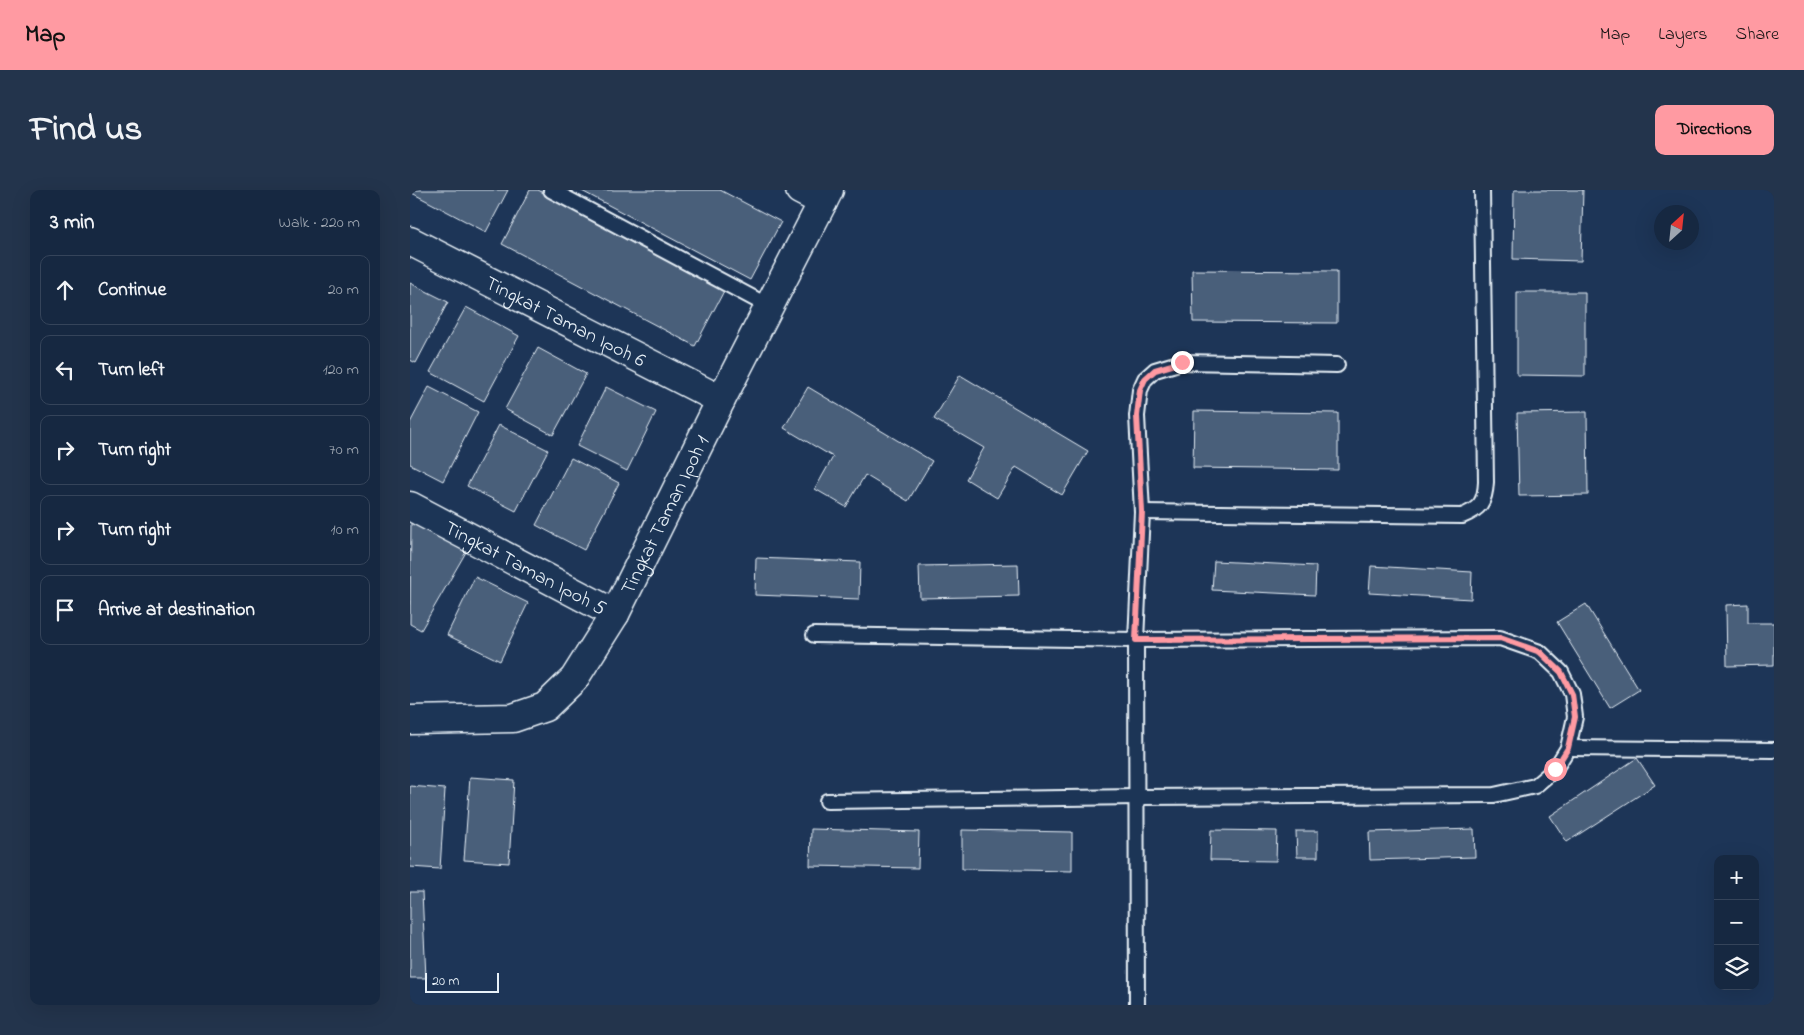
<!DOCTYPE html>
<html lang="en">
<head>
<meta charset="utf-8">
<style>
  body { margin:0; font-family:"Indie Flower",sans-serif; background:#23344c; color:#f1f3f6 }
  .controls { position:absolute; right:15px; bottom:15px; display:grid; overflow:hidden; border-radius:10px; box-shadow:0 5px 20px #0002 }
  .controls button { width:45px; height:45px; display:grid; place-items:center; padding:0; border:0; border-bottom:1px solid #35445a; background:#162841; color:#f1f3f6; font:25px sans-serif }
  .compass { position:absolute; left:1244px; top:15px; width:45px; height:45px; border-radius:50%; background:#162841; box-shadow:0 5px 20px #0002; rotate:27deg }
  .scale { position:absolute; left:15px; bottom:12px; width:74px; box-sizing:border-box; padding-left:5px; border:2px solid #e8f1f8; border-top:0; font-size:14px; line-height:18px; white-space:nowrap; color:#e8f1f8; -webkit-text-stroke:4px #1d3557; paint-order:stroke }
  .stop { position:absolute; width:15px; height:15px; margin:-11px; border:4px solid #ff9aa2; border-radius:50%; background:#fff }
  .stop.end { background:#ff9aa2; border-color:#fff; box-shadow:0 1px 5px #0008 }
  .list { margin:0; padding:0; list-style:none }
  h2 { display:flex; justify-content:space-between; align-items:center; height:65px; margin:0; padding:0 20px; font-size:21px }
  h2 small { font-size:16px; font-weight:400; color:#9ea6b1 }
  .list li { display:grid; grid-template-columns:32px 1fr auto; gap:15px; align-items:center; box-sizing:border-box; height:70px; margin:0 10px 10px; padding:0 10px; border:1px solid #35445a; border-radius:10px }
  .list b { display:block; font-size:19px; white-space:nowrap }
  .list em { font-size:16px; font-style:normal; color:#9ea6b1 }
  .icon { flex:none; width:28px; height:28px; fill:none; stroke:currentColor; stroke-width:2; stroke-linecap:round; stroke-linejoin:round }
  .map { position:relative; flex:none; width:1364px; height:815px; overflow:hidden; border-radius:10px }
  header { display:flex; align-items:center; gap:30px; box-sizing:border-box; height:70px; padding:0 25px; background:#ff9aa2; color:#111 }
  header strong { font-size:24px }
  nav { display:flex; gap:28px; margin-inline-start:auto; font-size:18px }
  .intro { display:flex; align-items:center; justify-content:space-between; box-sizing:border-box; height:120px; padding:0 30px }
  h1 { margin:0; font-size:35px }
  .button { padding:12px 22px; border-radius:10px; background:#ff9aa2; color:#111; font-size:18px; font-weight:700 }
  main { display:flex; gap:30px; padding:0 30px }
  aside { flex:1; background:#162841; border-radius:10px; box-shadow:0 5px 20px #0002 }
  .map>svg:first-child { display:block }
</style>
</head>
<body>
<header>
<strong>Map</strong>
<nav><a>Map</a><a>Layers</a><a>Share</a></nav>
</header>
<div class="intro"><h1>Find us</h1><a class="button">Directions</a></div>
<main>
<aside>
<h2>3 min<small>Walk · 220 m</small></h2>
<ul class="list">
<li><svg class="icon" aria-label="ahead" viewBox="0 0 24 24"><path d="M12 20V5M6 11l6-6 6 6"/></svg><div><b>Continue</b></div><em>20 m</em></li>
<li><svg class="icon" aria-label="left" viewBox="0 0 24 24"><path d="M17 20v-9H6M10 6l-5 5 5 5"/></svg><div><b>Turn left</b></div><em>120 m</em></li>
<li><svg class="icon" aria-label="right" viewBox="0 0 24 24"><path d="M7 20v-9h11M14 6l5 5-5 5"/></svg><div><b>Turn right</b></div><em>70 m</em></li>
<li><svg class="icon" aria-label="right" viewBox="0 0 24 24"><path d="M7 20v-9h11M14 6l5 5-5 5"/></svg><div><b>Turn right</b></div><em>10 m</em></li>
<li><svg class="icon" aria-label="arrive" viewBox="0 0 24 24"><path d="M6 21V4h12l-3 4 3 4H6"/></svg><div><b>Arrive at destination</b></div></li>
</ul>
</aside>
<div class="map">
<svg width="1364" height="815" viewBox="0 0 1364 815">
  <rect width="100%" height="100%" fill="#1d3557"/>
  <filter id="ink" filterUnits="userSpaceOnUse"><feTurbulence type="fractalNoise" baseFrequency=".02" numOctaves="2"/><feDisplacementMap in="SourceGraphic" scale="10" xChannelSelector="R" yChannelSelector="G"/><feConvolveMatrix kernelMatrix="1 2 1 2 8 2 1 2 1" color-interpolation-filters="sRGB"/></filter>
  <g filter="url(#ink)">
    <g fill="#495e7a" stroke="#e8f1f8">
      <polygon points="0,0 98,0 76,42 0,2"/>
      <polygon points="120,0 128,0 315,99 285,156 92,54"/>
      <polygon points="170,0 310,0 371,32 340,90"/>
      <polygon points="1104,0 1173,0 1171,71 1103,69"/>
      <polygon points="782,80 927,81 927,133 783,132"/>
      <polygon points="0,93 38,112 6,173 0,170"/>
      <polygon points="1107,102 1175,102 1175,186 1107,185"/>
      <polygon points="56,117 109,146 74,211 20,182"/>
      <polygon points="128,158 176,184 143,245 95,219"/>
      <polygon points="550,185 678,261 652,305 606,277 587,308 556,289 574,258 524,229"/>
      <polygon points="19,197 68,222 33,291 0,274 0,233"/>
      <polygon points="196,197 246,222 217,281 167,256"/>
      <polygon points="398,197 522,271 498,311 455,285 436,317 405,299 423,267 374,238"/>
      <polygon points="784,221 928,223 928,280 783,278"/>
      <polygon points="1177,222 1178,305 1109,306 1107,223"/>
      <polygon points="89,235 138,260 106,321 57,296"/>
      <polygon points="161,268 209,293 174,360 126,335"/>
      <polygon points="1,331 56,362 11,440 0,434"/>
      <polygon points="346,368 450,372 449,409 345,405"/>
      <polygon points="804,371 906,376 905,405 802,400"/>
      <polygon points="608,374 609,406 510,408 509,376"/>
      <polygon points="961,376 1062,382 1061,409 959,403"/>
      <polygon points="65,387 118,413 90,471 37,445"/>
      <polygon points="1176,414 1229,500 1200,518 1147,432"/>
      <polygon points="1338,414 1338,433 1364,433 1364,475 1317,476 1316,415"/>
      <polygon points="1227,568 1245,595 1157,652 1140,626"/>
      <polygon points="60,587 104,590 99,673 54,670"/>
      <polygon points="0,596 35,599 30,679 0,677"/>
      <polygon points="401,639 509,642 508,678 400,676"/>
      <polygon points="1064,639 1065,667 960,670 959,642"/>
      <polygon points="552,640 662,642 662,681 552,679"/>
      <polygon points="801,640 867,641 866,671 800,670"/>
      <polygon points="886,641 908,641 908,667 887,667"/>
      <polygon points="0,702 12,702 16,788 0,788"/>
    </g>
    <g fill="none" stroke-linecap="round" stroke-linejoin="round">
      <g stroke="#e8f1f8" stroke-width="18">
        <g id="lane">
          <polyline points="141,0 360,117"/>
          <path d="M732,322L1052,326C1070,319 1075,312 1076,292L1072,0"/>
          <polyline points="404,445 726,450 1090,448 1130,462 1151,482 1162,504 1165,527 1158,558 1145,579 1125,596 1084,605 728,607 417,611"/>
          <polyline points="1158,558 1364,560"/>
          <polyline points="727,815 726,450 732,322 727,226 730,200 735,189 745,180 772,172 927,175"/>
        </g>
      </g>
      <g stroke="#e8f1f8" stroke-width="31">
        <g id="street">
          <polyline points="390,0 413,12"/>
          <path id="s1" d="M0,51L311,210"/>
          <path id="s2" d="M0,316L205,424"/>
          <path id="s3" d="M0,530L103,528L135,517L164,489L205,424L311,210L419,0"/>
        </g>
      </g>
      <use href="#lane" stroke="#1d3557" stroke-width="14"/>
      <use href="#street" stroke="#1d3557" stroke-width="28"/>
    </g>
  </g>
  <g fill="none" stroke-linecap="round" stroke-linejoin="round" filter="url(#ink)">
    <polyline stroke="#ff9aa2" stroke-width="6" points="772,172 745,180 735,189 730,200 727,226 732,322 726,450 1090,448 1130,462 1151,482 1162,504 1165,527 1158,558 1145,579"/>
  </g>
  <g text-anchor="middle" stroke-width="4" stroke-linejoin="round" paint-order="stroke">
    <g font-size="20" fill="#e8f1f8" stroke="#1d3557">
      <text dy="7" stroke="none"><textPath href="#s1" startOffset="175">Tingkat Taman Ipoh 6</textPath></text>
      <text dy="7" stroke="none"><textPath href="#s3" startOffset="365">Tingkat Taman Ipoh 1</textPath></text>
      <text dy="7" stroke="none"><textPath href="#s2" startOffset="131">Tingkat Taman Ipoh 5</textPath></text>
    </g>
  </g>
</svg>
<div class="controls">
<button>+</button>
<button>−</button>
<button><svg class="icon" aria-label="layers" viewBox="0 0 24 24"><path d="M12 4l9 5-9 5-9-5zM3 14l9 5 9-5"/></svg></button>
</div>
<svg class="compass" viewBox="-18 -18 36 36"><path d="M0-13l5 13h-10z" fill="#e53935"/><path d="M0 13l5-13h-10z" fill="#9ea6b1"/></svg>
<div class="scale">20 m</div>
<div class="stop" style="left:1145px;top:579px"></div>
<div class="stop end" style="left:772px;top:172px"></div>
</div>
</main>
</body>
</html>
